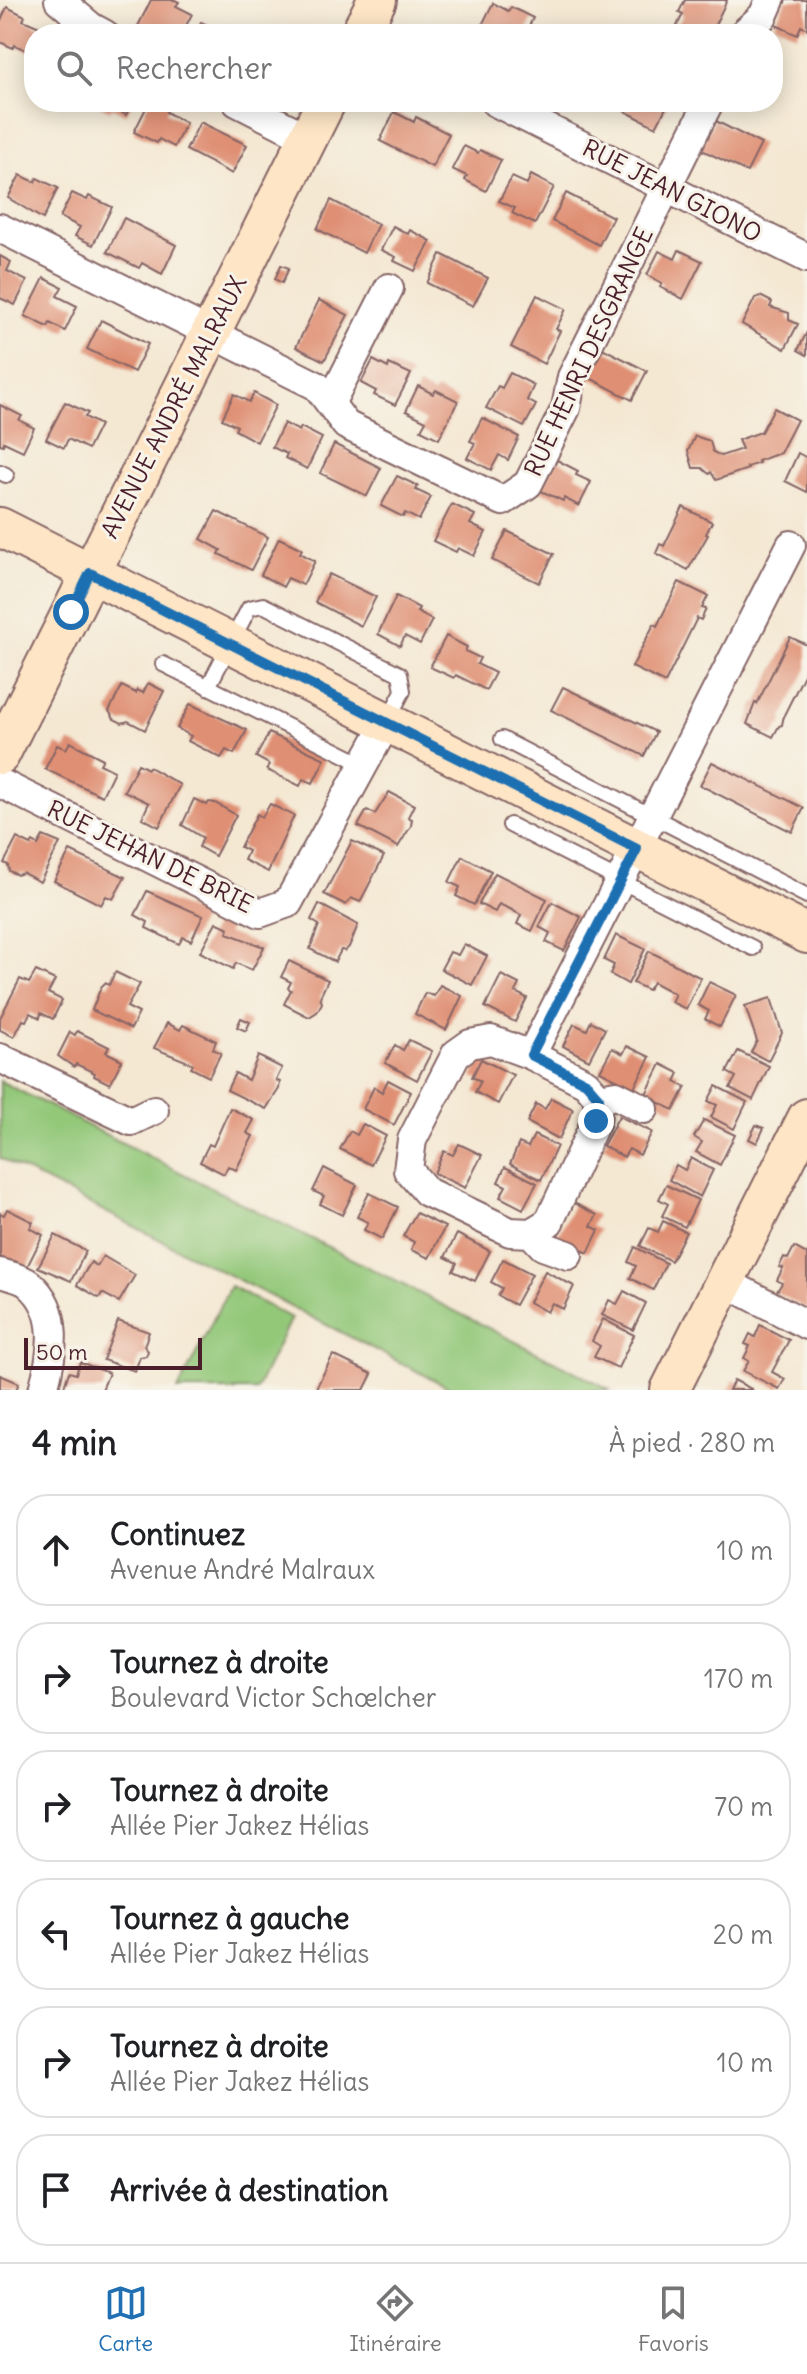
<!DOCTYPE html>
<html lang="fr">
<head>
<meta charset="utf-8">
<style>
  body { margin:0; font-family:Delius,sans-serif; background:#f2f2f2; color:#202124 }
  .scale { position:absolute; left:24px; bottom:20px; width:178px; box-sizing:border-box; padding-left:8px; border:4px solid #4a1f2b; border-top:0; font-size:22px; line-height:28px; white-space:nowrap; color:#4a1f2b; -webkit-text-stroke:6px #f7f3e8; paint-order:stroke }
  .stop { position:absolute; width:24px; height:24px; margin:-18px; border:6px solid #1f6fb2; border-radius:50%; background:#fff }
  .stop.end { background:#1f6fb2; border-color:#fff; box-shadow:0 2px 8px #0008 }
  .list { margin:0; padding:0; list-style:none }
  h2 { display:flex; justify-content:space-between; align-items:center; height:104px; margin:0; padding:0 32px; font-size:34px }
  h2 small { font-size:26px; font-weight:400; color:#757577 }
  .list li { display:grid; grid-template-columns:52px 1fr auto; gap:24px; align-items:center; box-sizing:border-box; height:112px; margin:0 16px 16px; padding:0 16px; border:2px solid #e0e0e0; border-radius:32px }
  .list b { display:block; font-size:30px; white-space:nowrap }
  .list p { margin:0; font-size:26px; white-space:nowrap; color:#757577 }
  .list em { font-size:26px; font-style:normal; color:#757577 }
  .icon { flex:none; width:44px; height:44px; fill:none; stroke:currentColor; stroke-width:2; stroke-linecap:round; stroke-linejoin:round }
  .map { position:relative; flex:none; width:807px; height:1390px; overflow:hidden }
  .search { position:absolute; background:#fff; box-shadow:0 4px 20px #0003; left:24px; right:24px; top:24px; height:88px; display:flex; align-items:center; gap:20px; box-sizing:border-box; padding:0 28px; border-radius:32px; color:#757577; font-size:30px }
  .sheet { height:872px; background:#fff }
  nav { display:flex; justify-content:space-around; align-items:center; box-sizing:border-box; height:112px; border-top:2px solid #e0e0e0; background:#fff; font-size:22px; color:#757577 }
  nav a { display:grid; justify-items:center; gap:4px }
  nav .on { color:#1f6fb2 }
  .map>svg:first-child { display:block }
</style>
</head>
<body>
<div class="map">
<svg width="807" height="1390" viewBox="0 0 807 1390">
  <rect width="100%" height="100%" fill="#f7f3e8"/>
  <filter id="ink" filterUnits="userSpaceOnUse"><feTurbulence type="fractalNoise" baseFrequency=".0125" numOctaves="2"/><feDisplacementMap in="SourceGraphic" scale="16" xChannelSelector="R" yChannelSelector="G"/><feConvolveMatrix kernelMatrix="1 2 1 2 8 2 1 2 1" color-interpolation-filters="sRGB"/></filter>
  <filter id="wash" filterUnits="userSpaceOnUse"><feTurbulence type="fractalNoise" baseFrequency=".006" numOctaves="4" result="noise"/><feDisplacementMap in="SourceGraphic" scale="32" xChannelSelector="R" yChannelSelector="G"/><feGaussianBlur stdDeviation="1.8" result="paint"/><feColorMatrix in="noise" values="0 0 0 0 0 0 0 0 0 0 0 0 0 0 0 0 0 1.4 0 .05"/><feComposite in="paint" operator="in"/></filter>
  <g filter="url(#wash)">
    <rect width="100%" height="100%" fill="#f4e8d3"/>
    <g fill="#93c879" stroke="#6e7452" stroke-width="2">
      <polygon points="0,1081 611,1390 454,1390 0,1158"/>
      <polygon points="230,1286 291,1318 256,1390 178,1390"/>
    </g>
    <g id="blocks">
      <g fill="#df8f73">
        <polygon points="151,0 175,0 179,2 176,6 192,14 182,34 171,34 160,28 156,34 149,34 137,28"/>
        <polygon points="685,0 727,0 713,29 708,27 704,34 673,34 683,14 679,12"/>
        <polygon points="786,0 807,0 807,29 801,26 797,35 774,24"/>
        <polygon points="493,3 508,11 511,7 533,18 525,34 494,34 481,27"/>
        <polygon points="7,7 25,16 23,20 42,28 39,34 34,34 34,44 30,52 15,45 13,48 0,42 0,22"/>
        <polygon points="201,22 226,34 195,34"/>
        <polygon points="92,102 133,102 126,115 112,107 110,111"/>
        <polygon points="149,102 171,103 166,112 186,123 174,147 159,139 157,143 134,132"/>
        <polygon points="607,102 669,102 656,127"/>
        <polygon points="394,112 414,122 416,117 449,134 432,167 380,141"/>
        <polygon points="714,120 761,144 747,172 700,149"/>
        <polygon points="200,122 247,145 232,174 186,150"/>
        <polygon points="464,146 478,153 480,150 501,160 486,191 465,180 467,176 452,169"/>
        <polygon points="20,175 35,182 37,178 58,188 43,219 8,198"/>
        <polygon points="531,175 554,187 535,224 512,213 515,208 499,201 512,177 527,184"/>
        <polygon points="72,193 87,200 89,196 112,207 93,245 75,236 80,227 60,217"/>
        <polygon points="566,193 613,217 599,245 552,221"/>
        <polygon points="331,200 378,224 364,253 317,229"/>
        <polygon points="124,218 176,245 162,274 142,263 139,268 107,252"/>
        <polygon points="393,226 408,234 410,230 431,241 415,271 394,261 396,257 381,250"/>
        <polygon points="679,250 702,261 683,299 660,287 662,283 647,275 659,251 675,259"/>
        <polygon points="441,254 488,278 473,306 427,283"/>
        <polygon points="0,256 11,262 7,271 27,281 15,305 0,298"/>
        <polygon points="281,265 289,268 282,283 275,279"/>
        <polygon points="44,278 62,287 57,296 77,306 65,331 50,323 48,327 25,316"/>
        <polygon points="537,295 566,309 556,329 560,331 544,364 511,347"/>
        <polygon points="760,296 772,302 770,307 789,313 789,320 798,324 785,349 742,324 755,298"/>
        <polygon points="319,300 348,315 324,361 296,347"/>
        <polygon points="101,320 148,344 134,372 87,349"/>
        <polygon points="807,332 807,355 798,350"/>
        <polygon points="600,347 647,371 632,400 586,376"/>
        <polygon points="373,360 388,368 389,364 411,374 395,405 374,395 376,391 361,383"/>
        <polygon points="510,373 534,385 527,400 536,405 524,427 486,408 498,386 502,388"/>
        <polygon points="418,386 433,394 436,390 458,401 439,439 421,430 426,421 406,411"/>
        <polygon points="254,393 276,405 257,442 235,430 237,426 222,419 234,394 249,402"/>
        <polygon points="65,402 88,413 85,417 100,425 88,449 68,439 64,448 46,439"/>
        <polygon points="0,405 22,416 19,420 34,428 23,451 4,442 3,445 0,444"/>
        <polygon points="774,408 797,420 780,453 758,461 759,463 747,467 748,469 716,480 711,472 709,474 702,468 693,468 688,451 695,436 710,441 713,452 721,456 742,449 738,440 761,432"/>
        <polygon points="482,418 519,437 508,460 499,455 491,470 467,458 475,443 470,441"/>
        <polygon points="284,423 299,431 301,427 322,438 307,469 285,458 287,454 272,447"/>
        <polygon points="334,444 381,468 367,496 320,473"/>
        <polygon points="798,453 807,458 807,492 785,481"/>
        <polygon points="557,460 578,471 576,475 591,482 579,506 564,498 563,501 541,491"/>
        <polygon points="397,476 418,486 416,490 431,497 419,520 405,513 403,517 381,506"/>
        <polygon points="452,504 475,515 470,524 486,532 474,556 458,548 456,552 433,541"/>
        <polygon points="683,507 712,522 706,534 708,535 688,570 656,553 660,544 664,546"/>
        <polygon points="216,511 268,537 251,570 219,554 221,550 201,539"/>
        <polygon points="507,531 554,554 539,583 492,560"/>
        <polygon points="279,538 302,549 300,553 315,561 303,585 288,578 283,587 261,575"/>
        <polygon points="329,574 376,597 361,626 315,602"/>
        <polygon points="679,582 708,596 702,608 706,609 701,620 697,618 665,683 632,667 654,624 657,626"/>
        <polygon points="396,596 419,608 417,612 432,620 420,644 405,636 400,646 378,634"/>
        <polygon points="446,636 467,647 465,651 480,658 477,664 495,673 486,690 456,675 454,678 430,667"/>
        <polygon points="790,637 807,645 807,669 784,715 782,725 779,726 773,737 747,724 755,703 757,704"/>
        <polygon points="148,683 164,691 145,730 128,721 122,723 114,719 109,711 122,686 136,693 137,690 143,693"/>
        <polygon points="563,687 656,732 644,756 551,710"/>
        <polygon points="190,704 247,730 234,754 226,750 221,758 188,741 191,736 177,728"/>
        <polygon points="269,733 325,759 313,783 303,779 300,786 267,770 269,764 256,757"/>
        <polygon points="70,742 103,759 100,764 114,771 102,796 45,769 57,745 66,749"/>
        <polygon points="712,762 804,808 792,832 700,785"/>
        <polygon points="138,764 148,769 149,767 180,785 159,827 142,818 149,803 124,791"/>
        <polygon points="389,792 414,805 408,817 412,819 411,826 398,847 358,826 367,810 375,814"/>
        <polygon points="194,799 207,805 209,802 215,803 236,815 215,856 199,847 203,838 182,825"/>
        <polygon points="270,804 294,816 268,872 244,860 248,851 240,847 257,814 262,817"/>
        <polygon points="43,836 60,843 40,882 23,873 17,875 9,871 8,865 4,863 17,838 31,845 33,842 38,845"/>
        <polygon points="352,841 384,856 360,902 351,898 346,905 324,894"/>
        <polygon points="70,851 125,877 113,899 106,896 101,905 54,881"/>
        <polygon points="462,856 491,871 474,905 456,896 460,887 449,882"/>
        <polygon points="495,873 547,899 532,931 517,924 521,915 510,909 499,904 495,912 479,904"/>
        <polygon points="147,891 203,916 191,941 183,937 179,944 146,928 148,922 135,915"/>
        <polygon points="552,902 581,917 564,951 546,942 550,933 539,927"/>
        <polygon points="319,904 358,925 349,947 345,951 341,950 335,962 310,949 319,925 311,920"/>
        <polygon points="216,922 229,928 227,933 264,947 252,970 236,963 233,969 200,952"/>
        <polygon points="616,935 645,949 628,984 610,974 614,965 604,960"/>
        <polygon points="464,944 487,956 472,985 441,969 450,952 458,955"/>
        <polygon points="649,951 701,978 686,1009 671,1002 675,994 653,982 648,990 633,983"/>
        <polygon points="289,961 328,980 320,997 322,1003 317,1012 309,1017 284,1004 291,990 288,988 291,982 281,977"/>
        <polygon points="36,971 55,980 48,993 62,1000 53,1019 41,1013 40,1018 30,1013 26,1021 23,1020 14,1037 0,1030 0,1018 20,979 29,983"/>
        <polygon points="115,972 140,984 127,1007 139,1013 131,1029 92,1010 101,987 105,983 109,985"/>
        <polygon points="501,975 519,984 515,992 527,998 515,1022 485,1007"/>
        <polygon points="709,982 736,995 720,1027 705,1019 709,1011 698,1005"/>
        <polygon points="440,985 462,996 446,1030 415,1014 425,993 434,996"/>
        <polygon points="771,998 782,1033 768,1061 751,1052 757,1041 745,1006"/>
        <polygon points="241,1018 250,1022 246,1031 237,1027"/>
        <polygon points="591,1021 605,1029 589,1060 563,1046 574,1024 587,1030"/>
        <polygon points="167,1023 180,1030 183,1025 216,1041 213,1049 221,1053 209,1077 191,1068 193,1064 154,1048"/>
        <polygon points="77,1031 109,1047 106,1052 122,1060 110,1084 94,1076 95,1073 76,1064 74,1067 58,1056 70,1032 75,1035"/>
        <polygon points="409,1040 432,1051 417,1080 385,1063 395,1045 403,1050"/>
        <polygon points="627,1046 650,1057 634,1088 600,1071 612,1048 623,1054"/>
        <polygon points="738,1051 769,1066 753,1100 730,1088 736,1077 727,1072"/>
        <polygon points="258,1056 282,1068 276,1080 280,1082 279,1089 266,1109 227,1090 235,1073 248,1080"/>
        <polygon points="481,1059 513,1075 498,1104 475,1092 481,1081 472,1077"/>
        <polygon points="661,1064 679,1073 675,1082 686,1087 674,1110 645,1096"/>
        <polygon points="388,1080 411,1092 394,1125 363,1109 374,1087 382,1092"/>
        <polygon points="716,1086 747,1102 734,1129 711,1117 717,1105 708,1101"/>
        <polygon points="551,1098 573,1109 559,1139 527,1122 536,1104 545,1109"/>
        <polygon points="230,1108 254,1120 247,1133 253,1136 236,1170 228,1166 224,1174 200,1162 209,1144 213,1146"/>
        <polygon points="619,1116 652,1132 640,1155 629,1149 624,1157 603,1146"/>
        <polygon points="704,1120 735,1135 720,1165 696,1152 702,1142 694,1137"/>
        <polygon points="363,1124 386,1136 371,1165 340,1149 350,1131 357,1135"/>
        <polygon points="756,1125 764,1128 757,1143 749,1139"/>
        <polygon points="534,1135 557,1146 541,1180 510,1164 519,1143 528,1147"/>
        <polygon points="459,1144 482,1155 465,1188 434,1173 444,1151 453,1155"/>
        <polygon points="691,1158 713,1170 700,1197 669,1180 676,1165 685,1170"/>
        <polygon points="505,1167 537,1183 523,1209 500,1197 506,1186 498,1182"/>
        <polygon points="324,1168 357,1185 342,1215 320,1204 324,1196 313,1191"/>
        <polygon points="666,1185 698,1200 685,1227 662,1216 668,1204 659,1199"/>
        <polygon points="369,1193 398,1207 382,1239 364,1230 368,1222 357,1217"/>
        <polygon points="574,1203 597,1215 591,1226 599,1230 588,1253 557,1237"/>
        <polygon points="7,1209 33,1222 30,1228 43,1235 27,1267 15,1261 13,1264 0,1257 0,1213 4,1215"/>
        <polygon points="416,1213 445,1227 429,1258 411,1250 414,1242 403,1236"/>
        <polygon points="663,1221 686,1232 671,1261 640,1246 649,1228 658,1232"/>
        <polygon points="457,1234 490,1251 475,1281 453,1271 457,1263 445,1257"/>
        <polygon points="55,1235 86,1251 71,1281 38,1267"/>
        <polygon points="635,1247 666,1263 653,1290 630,1278 636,1266 628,1262"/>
        <polygon points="794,1247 807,1254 807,1309 776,1293 782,1283 777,1280 783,1268 779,1267 784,1257 788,1259"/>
        <polygon points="103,1256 135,1275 119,1302 102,1293 99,1298 77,1285 91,1262 97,1266"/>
        <polygon points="503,1259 532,1274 515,1305 498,1296 502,1288 491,1282"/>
        <polygon points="545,1271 574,1286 563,1309 552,1303 547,1312 529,1302"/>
        <polygon points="624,1291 646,1303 633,1330 602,1315 609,1300 617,1304"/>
        <polygon points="603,1319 634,1335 618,1368 594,1357 600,1346 592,1341"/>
        <polygon points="118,1321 149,1332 144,1346 148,1351 146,1356 140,1357 135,1371 103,1360"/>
        <polygon points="760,1325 789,1340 772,1372 785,1379 779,1389 743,1371 749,1361 744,1358 750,1346 745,1344 750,1334 755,1337"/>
        <polygon points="333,1355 372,1374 364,1390 315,1390"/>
        <polygon points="80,1362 109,1373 102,1390 63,1390 69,1372 76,1374"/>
        <polygon points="0,1375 19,1383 16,1390 0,1390"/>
        <polygon points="734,1380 753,1390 729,1390"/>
      </g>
    </g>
  </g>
  <g filter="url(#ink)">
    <use href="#blocks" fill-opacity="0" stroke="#866566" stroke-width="2"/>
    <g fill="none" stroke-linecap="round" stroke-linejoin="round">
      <g stroke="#866566" stroke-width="18">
        <g id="lane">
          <polyline points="0,472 6,475"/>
          <polyline points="163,664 363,764"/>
          <polyline points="208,687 249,608 263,605 400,674 403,691 387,721"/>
          <polyline points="502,739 807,896"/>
          <polyline points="510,825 753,948"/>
        </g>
      </g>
      <g stroke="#866566" stroke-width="32">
        <g id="street">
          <polyline points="59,0 91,27 104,34"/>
          <polyline points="743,34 763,16 770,0"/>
          <polyline points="237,102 308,138"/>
          <polyline points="495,102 807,258"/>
          <polyline points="0,228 317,386 346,425 503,501 528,484 566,408 572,377 709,102"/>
          <polyline points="331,402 389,288"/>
          <polyline points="0,783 260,913 288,903 387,722"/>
          <polyline points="531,1055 791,545"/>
          <polyline points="0,1058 131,1121 154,1110"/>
          <polyline points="531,1233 549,1222 596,1121 599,1098"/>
          <polyline points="568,1255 543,1246 531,1233 510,1232 427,1192 408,1170 412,1140 456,1054 470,1044 491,1040 531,1055 586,1083 599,1098 616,1095 644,1109"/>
          <path d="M0,1273C9,1276 22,1278 29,1284C61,1311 53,1354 43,1390"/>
          <polyline points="725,1282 807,1325"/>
        </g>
      </g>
      <g stroke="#866566" stroke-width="42">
        <g id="secondary">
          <polyline points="360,34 377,0"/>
          <polyline points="0,527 807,934"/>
          <polyline points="0,755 326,102"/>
          <polyline points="670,1390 807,1118"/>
        </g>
      </g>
      <use href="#lane" stroke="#fff" stroke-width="14"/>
      <use href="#street" stroke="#fff" stroke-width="28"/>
      <use href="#secondary" stroke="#fde5c5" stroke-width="38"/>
    </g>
  </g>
  <g fill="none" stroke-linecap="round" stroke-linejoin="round" filter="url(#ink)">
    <polyline stroke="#1f6fb2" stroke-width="10" points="71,612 90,573 637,849 531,1055 586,1083 599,1098 596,1121"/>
  </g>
  <g text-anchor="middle" stroke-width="6" stroke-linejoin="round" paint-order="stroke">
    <g font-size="24" fill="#4a1f2b" stroke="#f7f3e8">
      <text transform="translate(672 191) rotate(27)" y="8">RUE JEAN GIONO</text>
      <text transform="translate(589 352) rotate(-65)" y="8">RUE HENRI DESGRANGE</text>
      <text transform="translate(174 407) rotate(-63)" y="8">AVENUE ANDRÉ MALRAUX</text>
      <text transform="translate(150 857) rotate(26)" y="8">RUE JEHAN DE BRIE</text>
    </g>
  </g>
</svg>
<div class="scale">50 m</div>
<div class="stop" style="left:71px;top:612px"></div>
<div class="stop end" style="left:596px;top:1121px"></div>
<div class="search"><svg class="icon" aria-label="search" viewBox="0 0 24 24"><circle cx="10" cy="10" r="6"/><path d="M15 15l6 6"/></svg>Rechercher</div>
</div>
<section class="sheet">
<h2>4 min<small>À pied · 280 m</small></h2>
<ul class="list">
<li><svg class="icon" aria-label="ahead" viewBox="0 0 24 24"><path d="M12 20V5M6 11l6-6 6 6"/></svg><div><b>Continuez</b><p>Avenue André Malraux</p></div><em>10 m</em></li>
<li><svg class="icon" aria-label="right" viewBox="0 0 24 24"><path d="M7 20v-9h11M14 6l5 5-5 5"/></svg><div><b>Tournez à droite</b><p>Boulevard Victor Schœlcher</p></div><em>170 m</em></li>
<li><svg class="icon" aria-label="right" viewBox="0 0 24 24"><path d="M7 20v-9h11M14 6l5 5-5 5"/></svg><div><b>Tournez à droite</b><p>Allée Pier Jakez Hélias</p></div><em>70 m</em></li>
<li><svg class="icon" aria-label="left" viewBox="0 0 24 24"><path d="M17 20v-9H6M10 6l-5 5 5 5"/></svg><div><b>Tournez à gauche</b><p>Allée Pier Jakez Hélias</p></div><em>20 m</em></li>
<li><svg class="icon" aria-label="right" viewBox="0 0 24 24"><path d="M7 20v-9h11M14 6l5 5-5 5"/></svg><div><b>Tournez à droite</b><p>Allée Pier Jakez Hélias</p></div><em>10 m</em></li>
<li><svg class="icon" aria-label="arrive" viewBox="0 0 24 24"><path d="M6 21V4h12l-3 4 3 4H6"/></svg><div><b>Arrivée à destination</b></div></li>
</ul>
</section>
<nav>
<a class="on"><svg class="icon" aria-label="map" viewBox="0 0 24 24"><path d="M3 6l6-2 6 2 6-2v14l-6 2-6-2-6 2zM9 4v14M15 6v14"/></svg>Carte</a>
<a><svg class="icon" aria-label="directions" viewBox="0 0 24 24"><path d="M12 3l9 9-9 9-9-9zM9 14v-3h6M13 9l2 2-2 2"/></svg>Itinéraire</a>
<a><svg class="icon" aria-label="saved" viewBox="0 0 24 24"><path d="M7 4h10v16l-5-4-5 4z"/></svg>Favoris</a>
</nav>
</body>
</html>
